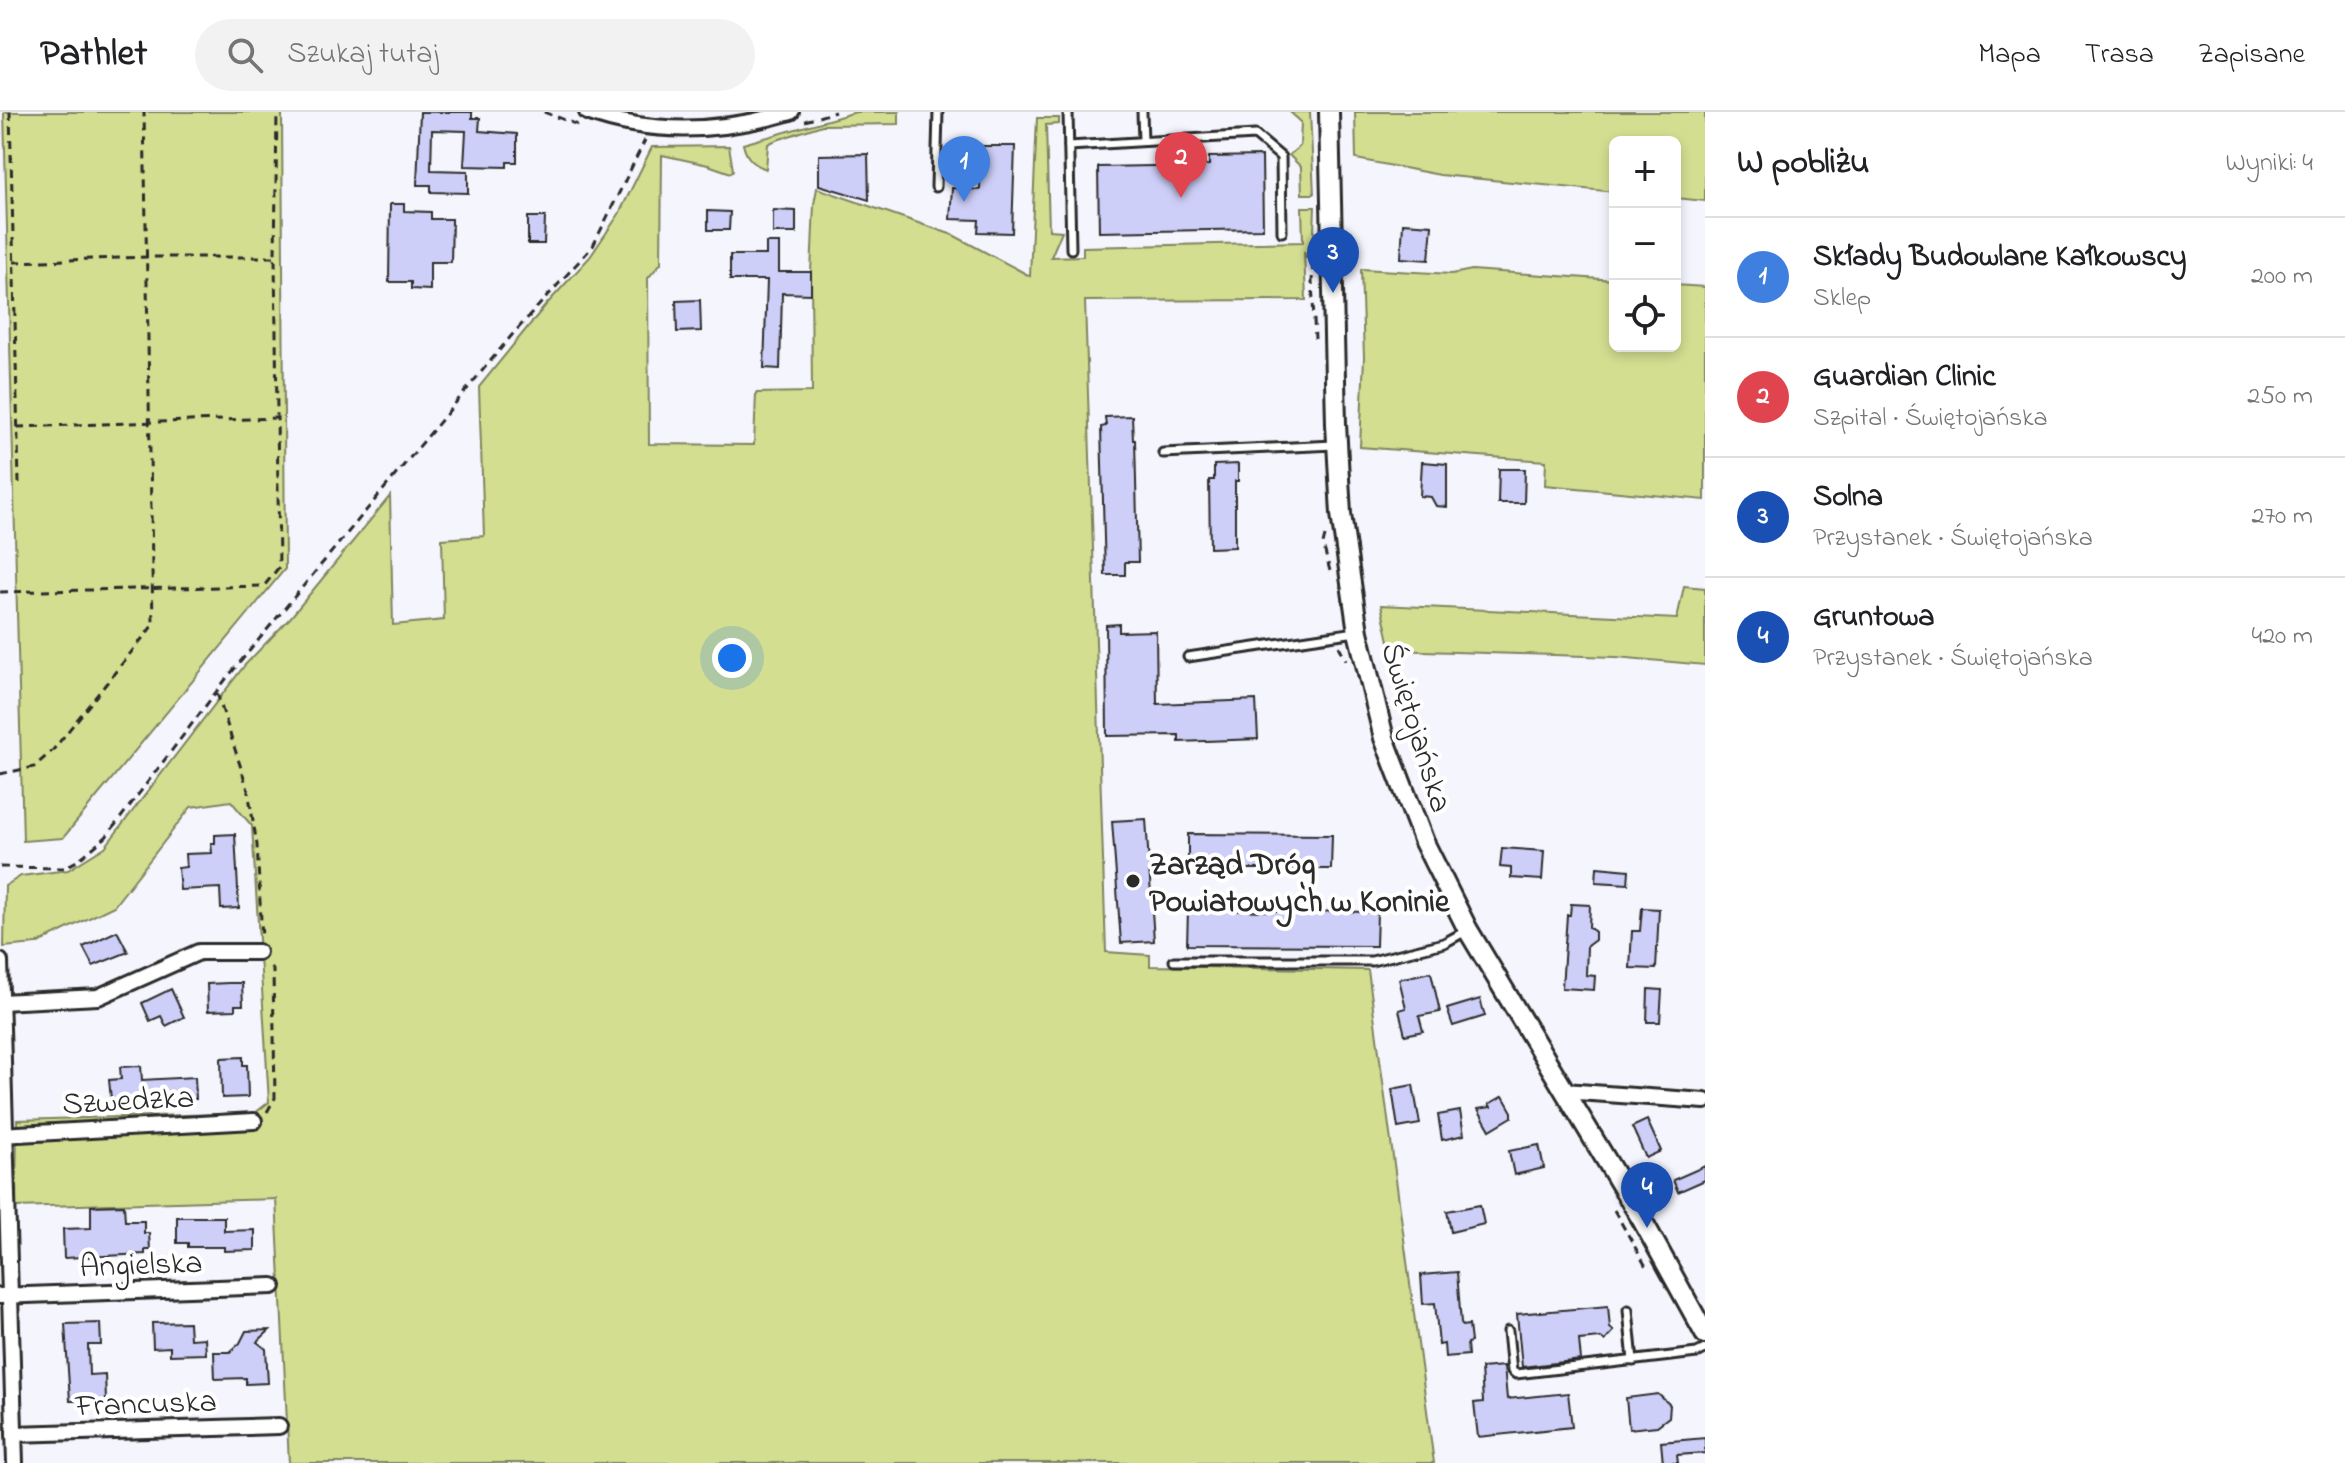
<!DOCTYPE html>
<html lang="pl">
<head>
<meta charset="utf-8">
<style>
  body { margin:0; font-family:"Indie Flower",sans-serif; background:#f2f2f2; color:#202124 }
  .controls { position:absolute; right:24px; top:24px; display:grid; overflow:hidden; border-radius:12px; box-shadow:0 4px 12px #0003 }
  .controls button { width:72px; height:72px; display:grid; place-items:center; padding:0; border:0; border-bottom:2px solid #e0e0e0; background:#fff; color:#202124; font:40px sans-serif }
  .you { position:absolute; left:732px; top:546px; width:28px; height:28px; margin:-20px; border:6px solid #fff; border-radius:50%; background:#1a73e8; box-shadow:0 0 0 12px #1a73e833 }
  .badge { display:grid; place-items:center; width:52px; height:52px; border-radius:50%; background:#2b2b2b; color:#fff; font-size:26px; font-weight:700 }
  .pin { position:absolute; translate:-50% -66px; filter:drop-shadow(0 2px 4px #0008) }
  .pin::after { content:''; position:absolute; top:42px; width:28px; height:24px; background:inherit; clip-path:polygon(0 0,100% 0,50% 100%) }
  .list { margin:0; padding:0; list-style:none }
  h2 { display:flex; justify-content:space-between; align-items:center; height:104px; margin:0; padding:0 32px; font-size:34px }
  h2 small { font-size:26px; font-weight:400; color:#757577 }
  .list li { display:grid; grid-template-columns:52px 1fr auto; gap:24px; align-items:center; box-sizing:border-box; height:120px; padding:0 32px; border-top:2px solid #e0e0e0 }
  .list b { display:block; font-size:30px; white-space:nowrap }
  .list p { margin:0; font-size:26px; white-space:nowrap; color:#757577 }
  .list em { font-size:26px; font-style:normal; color:#757577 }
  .icon { flex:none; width:44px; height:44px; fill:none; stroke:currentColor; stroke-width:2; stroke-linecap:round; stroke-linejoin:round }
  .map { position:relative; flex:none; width:1705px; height:1351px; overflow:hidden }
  header { display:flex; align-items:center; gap:48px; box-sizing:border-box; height:112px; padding:0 40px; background:#fff; border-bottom:2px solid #e0e0e0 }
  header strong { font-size:38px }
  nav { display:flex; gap:44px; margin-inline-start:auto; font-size:28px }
  .search { width:560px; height:72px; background:#f2f2f2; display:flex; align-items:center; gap:20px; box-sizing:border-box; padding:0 28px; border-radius:44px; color:#757577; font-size:30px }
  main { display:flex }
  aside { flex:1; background:#fff }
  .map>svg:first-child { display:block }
</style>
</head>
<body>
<header>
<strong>Pathlet</strong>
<div class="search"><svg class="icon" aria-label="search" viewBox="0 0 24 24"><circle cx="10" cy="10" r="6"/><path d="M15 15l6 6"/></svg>Szukaj tutaj</div>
<nav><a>Mapa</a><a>Trasa</a><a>Zapisane</a></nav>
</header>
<main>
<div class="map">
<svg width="1705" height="1351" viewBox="0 0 1705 1351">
  <rect width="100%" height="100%" fill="#f5f5fe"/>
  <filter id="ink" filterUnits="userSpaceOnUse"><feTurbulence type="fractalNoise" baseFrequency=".0125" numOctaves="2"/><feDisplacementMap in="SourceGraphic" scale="16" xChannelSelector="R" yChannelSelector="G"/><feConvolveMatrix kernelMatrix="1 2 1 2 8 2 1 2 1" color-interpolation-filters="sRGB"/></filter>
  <g filter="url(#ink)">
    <g fill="#d3de91" stroke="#7f845e" stroke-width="2">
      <polygon points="4,0 282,0 285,457 63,726 23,729"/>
      <path d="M856,0H899V12L822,13L774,29L768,32L766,57C753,52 746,46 743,32Z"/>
      <polygon points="1290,0 1310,0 1314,82 1302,82 1301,55 1289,43 1300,34 1301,10"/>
      <polygon points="1355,0 1705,0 1705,89 1675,86 1675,30 1615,30 1615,80 1440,63 1356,47"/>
      <polygon points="1037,6 1059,6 1059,12 1046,13 1049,118 1062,119 1051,145 1083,144 1083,135 1303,130 1302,95 1315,95 1313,144 1306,145 1304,139 1306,188 1085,189 1106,840 1150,843 1150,854 1368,858 1434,1351 289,1351 276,1087 16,1095 17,1008 255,1001 269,990 252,714 231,689 191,695 114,794 36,832 4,835 5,774 21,764 68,758 105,735 245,553 291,505 390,384 393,513 444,508 442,427 484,424 479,275 545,194 590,145 619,102 652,35 729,34 733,58 731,61 708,53 662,43 661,151 648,166 649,332 754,333 756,281 812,280 811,161 814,92 817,76 953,123 1030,164"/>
      <polygon points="1361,157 1452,162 1472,158 1615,168 1615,234 1675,234 1675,173 1705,175 1705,388 1545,373 1546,349 1360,335 1364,245"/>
      <polygon points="1684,474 1705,476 1705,553 1616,545 1391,538 1381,493 1677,507"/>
    </g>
    <g fill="#cdcff8" stroke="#2b2b2b" stroke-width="2">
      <polygon points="420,0 472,0 472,6 480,6 479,19 517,22 517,50 507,50 507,55 464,54 466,19 432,18 431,58 468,59 468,81 431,80 431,73 417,73"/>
      <polygon points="981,34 1015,34 1012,121 978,120 979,108 950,107 952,76 980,78"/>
      <polygon points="868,42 869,88 819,73 819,43"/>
      <polygon points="1262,44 1263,117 1099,120 1098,55 1209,53 1209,45"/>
      <polygon points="390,92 404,92 404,99 431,100 431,107 452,107 451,150 430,150 430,178 411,177 411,170 389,170"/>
      <polygon points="773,98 796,99 796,121 773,121"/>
      <polygon points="708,99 730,100 729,118 708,118"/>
      <polygon points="528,105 545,105 544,132 528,132"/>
      <polygon points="1403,111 1432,113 1429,148 1401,146"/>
      <polygon points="766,131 779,131 779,160 811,160 811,182 782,181 780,257 764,256 767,168 730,168 730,143 766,143"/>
      <polygon points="700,188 701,219 677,220 676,189"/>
      <polygon points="1132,304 1133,328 1135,328 1138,450 1125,450 1125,463 1105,463 1101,315 1106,314 1105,305"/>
      <polygon points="1422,350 1447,352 1447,395 1436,394 1431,385 1420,384"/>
      <polygon points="1238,352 1238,369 1235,369 1235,435 1210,436 1209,368 1214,368 1214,353"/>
      <polygon points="1499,357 1525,357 1524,391 1498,391"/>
      <polygon points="1119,512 1119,520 1156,519 1157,592 1256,588 1258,627 1179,630 1179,623 1107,624 1106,513"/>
      <polygon points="1146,707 1154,829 1121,831 1112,709"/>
      <polygon points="235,722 239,796 221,797 220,776 180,778 178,756 186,755 185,742 212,741 211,731 215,731 215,723"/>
      <polygon points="1188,722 1332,723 1331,757 1188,757"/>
      <polygon points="1502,736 1544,739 1542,768 1511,766 1511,756 1500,755"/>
      <polygon points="1597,755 1629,758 1628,772 1596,770"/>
      <polygon points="1571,792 1590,793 1589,815 1595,820 1595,828 1587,834 1586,863 1595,864 1594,878 1562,876 1567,803 1570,803"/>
      <polygon points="1642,796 1659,797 1656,857 1630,856 1632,819 1640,819"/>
      <polygon points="1188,798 1377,800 1376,834 1187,833"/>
      <polygon points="117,819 128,840 93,854 83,835"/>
      <polygon points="1431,860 1440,900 1419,904 1423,919 1405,923 1399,898 1406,896 1399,867"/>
      <polygon points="229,871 242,871 243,893 235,893 235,898 208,899 207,872"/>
      <polygon points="171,877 184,905 166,914 161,904 150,909 142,891"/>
      <polygon points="1648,877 1662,878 1660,910 1647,910"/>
      <polygon points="1480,887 1485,904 1453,914 1447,897"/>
      <polygon points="243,945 243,953 247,953 248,985 222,986 221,946"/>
      <polygon points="141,954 142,968 195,965 196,987 111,987 109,968 121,967 120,955"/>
      <polygon points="1413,973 1420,1012 1398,1016 1392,977"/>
      <polygon points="1503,984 1512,1000 1512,1005 1490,1018 1478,997 1491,995 1489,992"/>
      <polygon points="1460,999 1464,1023 1442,1028 1438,1003"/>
      <polygon points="1647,1008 1661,1039 1646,1046 1632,1015"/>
      <polygon points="1539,1033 1544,1056 1514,1063 1509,1039"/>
      <polygon points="1705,1054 1705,1068 1678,1080 1673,1068"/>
      <polygon points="124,1093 125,1109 144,1109 144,1121 149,1121 150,1138 145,1138 145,1142 64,1146 63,1117 91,1116 91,1094"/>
      <polygon points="1480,1093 1484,1112 1451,1120 1447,1099"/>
      <polygon points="177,1105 224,1105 224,1119 255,1118 255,1138 224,1139 224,1135 188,1135 188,1131 177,1131"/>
      <polygon points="1457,1160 1461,1211 1462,1214 1469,1213 1471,1230 1467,1231 1468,1243 1445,1245 1444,1232 1439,1233 1435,1191 1423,1192 1421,1163"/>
      <polygon points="1608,1194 1610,1216 1614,1219 1605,1229 1601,1226 1579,1228 1581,1248 1522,1255 1517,1202"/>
      <polygon points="189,1210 190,1227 205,1226 206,1242 170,1243 170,1235 153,1236 152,1211"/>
      <polygon points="100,1211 101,1233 88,1233 89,1263 105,1262 106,1289 70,1289 65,1212"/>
      <polygon points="270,1218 257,1230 266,1237 268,1271 246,1272 246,1266 215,1267 214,1240 230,1240 240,1231 246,1219"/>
      <polygon points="1504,1254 1507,1287 1568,1281 1572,1315 1478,1325 1474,1291 1483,1290 1481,1256"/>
      <polygon points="1658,1282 1670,1293 1669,1305 1657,1314 1629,1317 1626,1286"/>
      <polygon points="1705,1326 1705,1341 1677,1343 1678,1351 1663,1351 1661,1330"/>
    </g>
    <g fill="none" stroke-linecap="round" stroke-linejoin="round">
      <g stroke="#2b2b2b" stroke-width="13">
        <g id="service">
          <polyline points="1068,0 1071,137"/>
          <polyline points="1142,0 1143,29"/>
          <polyline points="1069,34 1255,23 1281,45 1282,120"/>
          <polyline points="936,75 938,0"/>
          <polyline points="1163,341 1334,333"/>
          <polyline points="1188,545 1356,520"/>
          <polyline points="1174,849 1372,849 1444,831 1466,819"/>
          <polyline points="1628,1198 1633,1249"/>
          <polyline points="1508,1219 1512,1259 1516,1262 1697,1241 1705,1237"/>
        </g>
      </g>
      <g stroke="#2b2b2b" stroke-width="20">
        <g id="minor">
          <path d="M587,0C654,24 723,20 791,0"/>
          <polyline points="0,849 15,1351"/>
          <polyline points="1,890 98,885 199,840 258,840"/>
          <polyline points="1564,979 1705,989"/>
          <polyline points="0,1023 254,1009"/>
          <polyline points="0,1184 273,1174"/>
          <polyline points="14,1322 279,1314"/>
        </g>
      </g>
      <g stroke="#2b2b2b" stroke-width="24">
        <polyline id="tertiary" points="1329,0 1336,312 1341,402 1358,520 1384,626 1424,730 1468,818 1641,1106 1705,1222"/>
      </g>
      <g stroke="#2b2b2b" stroke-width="3" stroke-dasharray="8 6" stroke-linecap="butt">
        <polyline points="10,0 19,371"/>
        <polyline points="544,0 578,13"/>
        <polyline points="805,9 835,0"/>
        <polyline points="14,150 147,145 274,145"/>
        <polyline points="1313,151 1312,170 1315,227"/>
        <polyline points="18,315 276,306"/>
        <polyline points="1325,424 1323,432 1331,463"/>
        <polyline points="0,480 264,474 279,455 275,145 277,0"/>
        <polyline points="1339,534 1346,548"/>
        <polyline points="217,581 248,678 257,733 262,827"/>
        <polyline points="0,662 34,655 53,638 153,513 144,0"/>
        <polyline points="0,755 64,756 77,749 106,725 226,567 512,223 593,134 645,28"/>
        <polyline points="267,1000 275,986 273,858 267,851"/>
        <polyline points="1614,1098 1648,1158"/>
      </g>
      <use href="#service" stroke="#fff" stroke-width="7"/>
      <use href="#minor" stroke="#fff" stroke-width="14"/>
      <use href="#tertiary" stroke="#fff" stroke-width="18"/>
    </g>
  </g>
  <circle fill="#2b2b2b" stroke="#fff" stroke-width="3" cx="1133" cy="769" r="8"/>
  <g text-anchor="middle" stroke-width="8" stroke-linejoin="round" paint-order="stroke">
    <g font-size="32" fill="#2b2b2b" stroke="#fff">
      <text transform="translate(1418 615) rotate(73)" y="11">Świętojańska</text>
      <text transform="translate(128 987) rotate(-3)" y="11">Szwedzka</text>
      <text transform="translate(141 1151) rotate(-2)" y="11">Angielska</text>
      <text transform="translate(146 1290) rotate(-2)" y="11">Francuska</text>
    </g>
    <g font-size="32" font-weight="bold" fill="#2b2b2b" stroke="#fff" text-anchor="start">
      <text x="1149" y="762">Zarząd Dróg<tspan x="1149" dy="37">Powiatowych w Koninie</tspan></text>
    </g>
  </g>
</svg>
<div class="controls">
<button>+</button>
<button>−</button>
<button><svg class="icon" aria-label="locate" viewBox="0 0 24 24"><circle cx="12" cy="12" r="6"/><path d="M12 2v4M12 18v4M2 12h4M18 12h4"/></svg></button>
</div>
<div class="you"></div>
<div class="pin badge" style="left:964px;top:90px;background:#3f7fe0">1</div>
<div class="pin badge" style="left:1181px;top:86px;background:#e0444e">2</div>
<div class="pin badge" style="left:1333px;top:181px;background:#1a4fb4">3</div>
<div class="pin badge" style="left:1647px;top:1116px;background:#1a4fb4">4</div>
</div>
<aside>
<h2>W pobliżu<small>Wyniki: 4</small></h2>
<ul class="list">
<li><span class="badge" style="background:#3f7fe0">1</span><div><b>Składy Budowlane Kałkowscy</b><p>Sklep</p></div><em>200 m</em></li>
<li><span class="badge" style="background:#e0444e">2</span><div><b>Guardian Clinic</b><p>Szpital · Świętojańska</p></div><em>250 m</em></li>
<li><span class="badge" style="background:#1a4fb4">3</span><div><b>Solna</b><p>Przystanek · Świętojańska</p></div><em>270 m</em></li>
<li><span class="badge" style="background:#1a4fb4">4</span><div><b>Gruntowa</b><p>Przystanek · Świętojańska</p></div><em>420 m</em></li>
</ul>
</aside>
</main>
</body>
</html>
